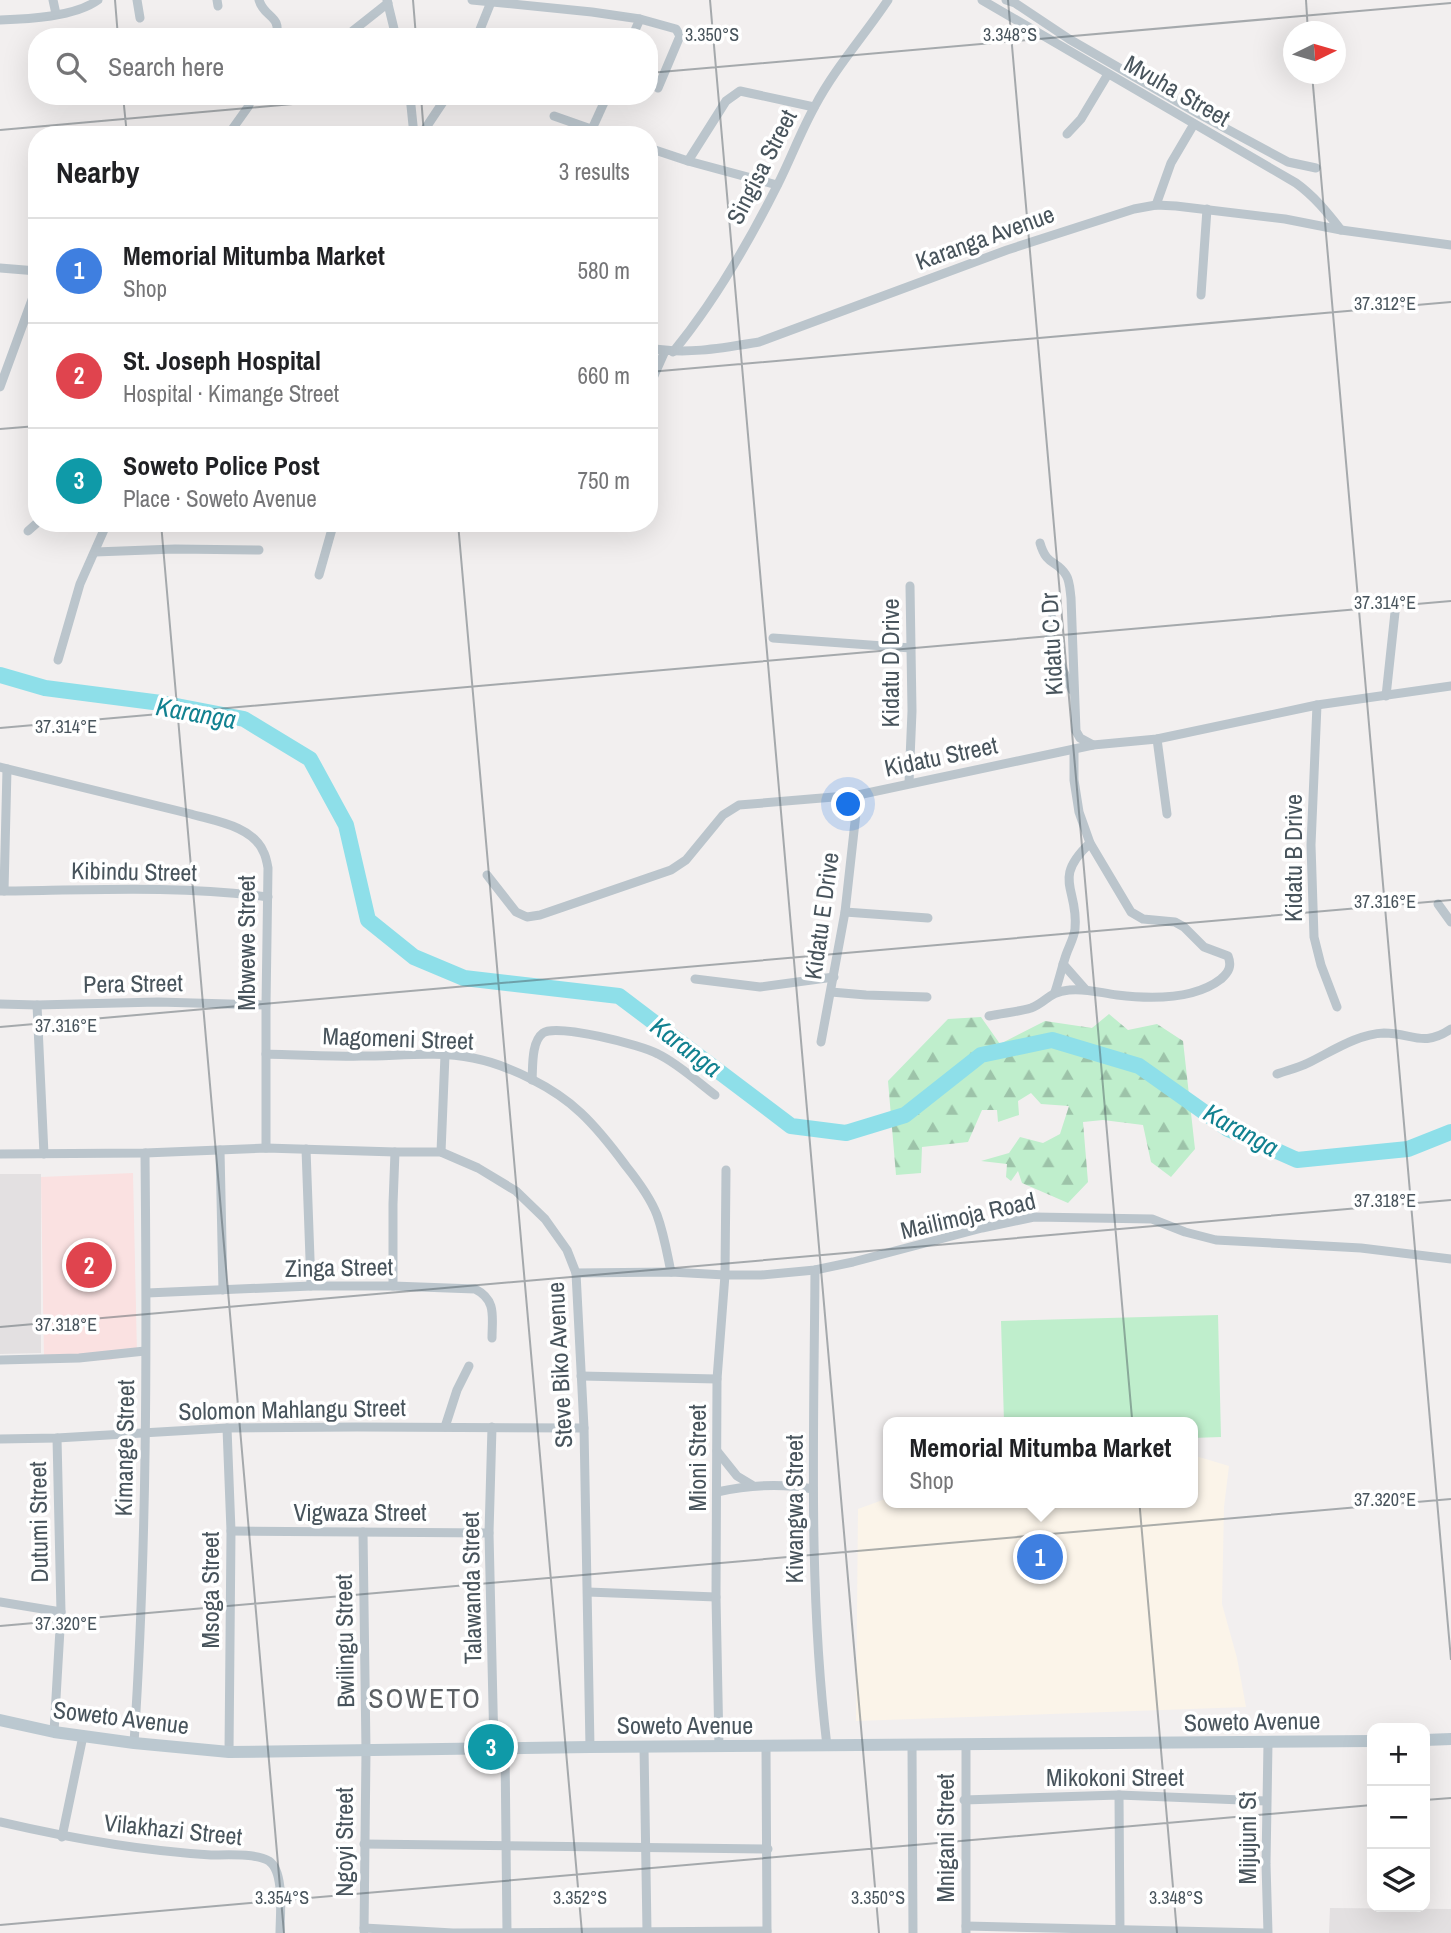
<!DOCTYPE html>
<html lang="en">
<head>
<meta charset="utf-8">
<style>
  body { margin:0; font-family:"Archivo Narrow",sans-serif; background:#f6f6f6; color:#202124 }
  .controls { position:absolute; right:21px; bottom:21px; display:grid; overflow:hidden; border-radius:14px; box-shadow:0 7px 28px #0002 }
  .controls button { width:63px; height:63px; display:grid; place-items:center; padding:0; border:0; border-bottom:2px solid #e0e0e0; background:#fff; color:#202124; font:35px sans-serif }
  .compass { position:absolute; left:1283px; top:21px; width:63px; height:63px; border-radius:50%; background:#fff; box-shadow:0 7px 28px #0002; rotate:85deg }
  .you { position:absolute; left:849px; top:805px; width:24px; height:24px; margin:-18px; border:5px solid #fff; border-radius:50%; background:#1a73e8; box-shadow:0 0 0 10px #1a73e833 }
  .badge { display:grid; place-items:center; width:46px; height:46px; border-radius:50%; background:#db2777; color:#fff; font-size:23px; font-weight:700 }
  .pin { position:absolute; translate:-50% -50%; border:4px solid #fff; box-shadow:0 2px 7px #0006 }
  .popup { position:absolute; left:883px; top:1417px; width:315px; height:91px; box-sizing:border-box; display:grid; place-content:center; border-radius:14px; background:#fff; filter:drop-shadow(0 2px 5px #0005); font-size:23px; white-space:nowrap; color:#757577 }
  .popup b { font-size:26px; color:#202124 }
  .popup::after { content:''; position:absolute; left:50%; top:100%; margin-left:-14px; border:14px solid transparent; border-top-color:#fff }
  .list { margin:0; padding:0; list-style:none }
  h2 { display:flex; justify-content:space-between; align-items:center; height:91px; margin:0; padding:0 28px; font-size:30px }
  h2 small { font-size:23px; font-weight:400; color:#757577 }
  .list li { display:grid; grid-template-columns:46px 1fr auto; gap:21px; align-items:center; box-sizing:border-box; height:105px; padding:0 28px; border-top:2px solid #e0e0e0 }
  .list b { display:block; font-size:26px; white-space:nowrap }
  .list p { margin:0; font-size:23px; white-space:nowrap; color:#757577 }
  .list em { font-size:23px; font-style:normal; color:#757577 }
  .icon { flex:none; width:38px; height:38px; fill:none; stroke:currentColor; stroke-width:2; stroke-linecap:round; stroke-linejoin:round }
  .map { position:relative; flex:none; width:1451px; height:1933px; overflow:hidden }
  .search { position:absolute; background:#fff; box-shadow:0 7px 28px #0002; left:28px; top:28px; width:630px; height:77px; display:flex; align-items:center; gap:18px; box-sizing:border-box; padding:0 24px; border-radius:28px; color:#757577; font-size:26px }
  .panel { position:absolute; background:#fff; box-shadow:0 7px 28px #0002; left:28px; top:126px; width:630px; height:406px; border-radius:28px }
  .map>svg:first-child { display:block }
</style>
</head>
<body>
<div class="map">
<svg width="1451" height="1933" viewBox="0 0 1451 1933">
  <defs>
    <pattern id="forest-firs" width="22" height="20" patternUnits="userSpaceOnUse" patternTransform="scale(1.75)"><rect width="22" height="20" fill="#bfeecc"/><path d="M5 1l3.5 6h-7zM16 11l3.5 6h-7z" fill="#9dc3a9"/></pattern>
  </defs>
  <rect width="100%" height="100%" fill="#f2efef"/>
  <polygon fill="#fbf4e9" points="1192,1457 1199,1457 1229,1466 1224,1507 1222,1604 1237,1658 1246,1707 856,1721 858,1509 888,1498 888,1503 1192,1503"/>
  <g fill="#e3e0e1">
    <polygon points="0,1174 41,1174 41,1353 0,1354"/>
    <polygon points="1330,1908 1451,1909 1451,1933 1329,1933"/>
  </g>
  <polygon fill="#fae1e1" points="133,1173 137,1354 110,1360 44,1361 41,1177"/>
  <polygon fill="#bfeecc" points="1218,1315 1221,1437 1192,1438 1192,1422 1004,1422 1001,1321"/>
  <polygon fill="url(#forest-firs)" points="1109,1014 1128,1030 1157,1024 1183,1041 1195,1149 1171,1177 1151,1162 1143,1125 1103,1120 1083,1122 1088,1182 1068,1203 1022,1183 1018,1171 1011,1181 1006,1177 1007,1164 981,1161 1009,1153 1020,1137 1043,1143 1060,1134 1069,1106 1041,1104 1031,1093 1018,1101 1019,1115 998,1122 997,1110 982,1110 968,1142 922,1147 921,1173 896,1175 888,1081 948,1019 981,1017 1000,1044 1045,1021 1092,1028"/>
  <g fill="none" stroke-linecap="round" stroke-linejoin="round">
    <polyline stroke="#8edfe9" stroke-width="16" points="0,675 45,688 161,703 244,719 310,759 346,825 368,920 414,957 464,978 619,996 791,1126 846,1133 905,1115 981,1055 1052,1040 1139,1066 1228,1129 1297,1160 1408,1149 1451,1132"/>
    <g stroke="#bbc5cc" stroke-width="9">
      <polyline points="53,0 56,14"/>
      <polyline points="137,0 140,18"/>
      <polyline points="217,0 218,6"/>
      <path d="M259,0C264,18 282,15 276,37"/>
      <polyline points="387,0 396,37"/>
      <polyline points="472,0 592,12 640,19 676,29 680,36 658,88"/>
      <path d="M982,0L1296,183C1314,196 1327,212 1341,230"/>
      <polyline points="1006,0 1015,3 1069,39 1199,114 1288,162 1316,168"/>
      <path d="M0,20C28,19 75,17 98,0"/>
      <polyline points="345,37 388,3"/>
      <polyline points="477,37 491,2"/>
      <polyline points="632,37 640,19"/>
      <polyline points="410,96 414,135"/>
      <polyline points="554,116 608,135"/>
      <polyline points="592,129 607,96"/>
      <polyline points="1067,134 1081,119 1108,74"/>
      <polyline points="228,135 248,107 253,96"/>
      <polyline points="421,135 447,96"/>
      <polyline points="649,148 688,161 777,185"/>
      <polyline points="688,161 726,101 740,91 814,107"/>
      <polyline points="1156,205 1171,163 1194,124"/>
      <polyline points="0,268 37,271"/>
      <polyline points="1201,295 1207,209"/>
      <path d="M649,348C686,355 723,348 759,342L1007,250L1134,209L1156,205L1176,206L1285,219L1341,230L1451,245"/>
      <path d="M673,352C715,301 749,242 778,184C791,158 801,131 815,106C835,68 864,36 888,0"/>
      <polyline points="0,387 37,286"/>
      <polyline points="649,387 665,351"/>
      <polyline points="28,531 37,523"/>
      <path d="M1040,543C1047,567 1056,559 1066,575C1070,581 1070,591 1071,598L1076,731L1080,738L1093,745"/>
      <polyline points="95,552 175,549 259,550"/>
      <polyline points="319,575 332,529 332,523"/>
      <polyline points="1052,618 1050,641 1072,690"/>
      <polyline points="773,638 911,648"/>
      <polyline points="58,660 80,584 107,523"/>
      <polyline points="1386,696 1396,603"/>
      <polyline points="1317,705 1311,845 1314,937 1321,965 1337,1007"/>
      <polyline points="1157,739 1167,814"/>
      <path d="M0,767L191,814C215,821 252,826 263,851C266,856 267,862 268,868L266,1005V1148"/>
      <polyline points="909,783 912,711 910,586"/>
      <polyline points="487,875 516,912 527,917 540,915 671,870 686,860 723,815 739,805 858,795 1093,745 1157,739 1317,705 1451,686"/>
      <path d="M0,891C89,890 180,885 268,897"/>
      <polyline points="4,891 7,769"/>
      <polyline points="1438,904 1451,922"/>
      <polyline points="845,912 928,918"/>
      <polyline points="1063,964 1085,989"/>
      <polyline points="695,979 760,987 834,977"/>
      <polyline points="831,992 866,995 927,997"/>
      <path d="M1055,992C1059,980 1062,967 1066,955C1069,946 1074,938 1075,929C1079,888 1051,880 1090,843"/>
      <polyline points="0,1004 37,1005 158,1002 266,1005"/>
      <polyline points="37,1005 44,1154"/>
      <path d="M989,1016C1002,1013 1018,1012 1031,1008C1047,1002 1048,992 1069,990C1086,988 1101,993 1117,995C1150,999 1194,1000 1221,979C1229,972 1232,966 1228,956L1204,947L1184,927L1175,922L1143,919L1131,912L1090,843L1079,812L1074,780V749"/>
      <polyline points="821,1042 845,912 858,795"/>
      <path d="M266,1054C297,1055 329,1057 361,1056C398,1056 437,1051 473,1058C509,1065 555,1088 581,1113C598,1129 612,1147 626,1166C638,1181 650,1197 657,1215C664,1234 667,1253 671,1272"/>
      <path d="M1277,1074C1288,1070 1298,1068 1308,1063C1331,1052 1357,1034 1384,1033C1412,1033 1423,1048 1451,1029"/>
      <path d="M532,1080C533,1067 531,1042 543,1033C556,1023 642,1045 658,1054C677,1063 698,1082 715,1095"/>
      <polyline points="306,1149 311,1286"/>
      <polyline points="220,1150 223,1290"/>
      <polyline points="441,1152 445,1055"/>
      <polyline points="0,1154 145,1153 266,1148 395,1152 441,1152 478,1168 516,1191 545,1219 567,1250 576,1273 584,1428 590,1747"/>
      <path d="M815,1270C814,1429 808,1588 827,1746"/>
      <polyline points="576,1273 671,1272 725,1275 761,1275 815,1270 853,1262 982,1228 1034,1217 1152,1219 1185,1232 1216,1240 1361,1248 1451,1259"/>
      <polyline points="393,1286 393,1204 395,1152"/>
      <path d="M147,1293L311,1286H393L475,1289C497,1300 492,1317 492,1338"/>
      <polyline points="0,1360 79,1358 145,1351"/>
      <polyline points="581,1376 717,1379"/>
      <polyline points="445,1427 457,1390 469,1366"/>
      <polyline points="492,1427 489,1533 494,1749"/>
      <polyline points="227,1428 231,1531 229,1752"/>
      <polyline points="0,1439 57,1438 227,1428 357,1427 584,1428"/>
      <polyline points="717,1451 737,1476 752,1485"/>
      <path d="M717,1492C749,1485 780,1483 813,1489"/>
      <polyline points="231,1531 489,1533"/>
      <polyline points="363,1532 366,1751 364,1931"/>
      <polyline points="588,1592 716,1597"/>
      <polyline points="0,1602 61,1612"/>
      <polyline points="54,1732 61,1612 57,1438"/>
      <path d="M134,1743C147,1547 147,1350 145,1153"/>
      <polyline points="1268,1743 1266,1864 1268,1933"/>
      <polyline points="912,1745 913,1933"/>
      <polyline points="644,1747 647,1931"/>
      <polyline points="719,1747 716,1597 717,1379 725,1275 726,1170"/>
      <polyline points="766,1747 767,1933"/>
      <polyline points="505,1749 507,1932"/>
      <polyline points="1119,1795 1120,1933"/>
      <polyline points="964,1800 1119,1795 1266,1801"/>
      <path d="M0,1822C69,1838 139,1851 211,1855C226,1855 256,1853 269,1861C285,1872 280,1915 280,1933"/>
      <polyline points="62,1837 83,1736"/>
      <polyline points="364,1844 768,1849"/>
      <polyline points="966,1926 1263,1933"/>
      <polyline points="364,1928 453,1933 767,1931"/>
      <polyline points="966,1933 966,1744"/>
    </g>
    <g stroke="#bbc8d0" stroke-width="12">
      <polyline points="0,1720 54,1732 134,1743 229,1752 590,1747 1372,1741"/>
      <polyline points="1425,1740 1451,1739"/>
    </g>
  </g>
  <path fill="none" stroke="#48545c" stroke-width="2" stroke-opacity="0.45" d="M115,0L118,37M413,0L416,37M710,0L879,1933M1008,0L1177,1933M1306,0L1308,32M649,73L1451,3M1312,74L1451,1660M123,96L127,135M421,96L424,135M0,130L382,96M649,372L1451,302M0,429L37,426M161,523L284,1933M458,523L582,1933M0,728L1451,601M0,1027L1451,900M0,1327L1451,1200M0,1626L1451,1499M1425,1800L1451,1798M0,1925L1372,1805"/>
  <g text-anchor="middle" stroke-width="7" stroke-linejoin="round" paint-order="stroke">
    <g font-size="24" fill="#48545c" stroke="#fff">
      <text transform="translate(1177 91) rotate(30)" y="8">Mvuha Street</text>
      <text transform="translate(762 167) rotate(-63)" y="8">Singisa Street</text>
      <text transform="translate(985 238) rotate(-20)" y="8">Karanga Avenue</text>
      <text transform="translate(1052 644) rotate(-93)" y="8">Kidatu C Dr</text>
      <text transform="translate(891 663) rotate(-90)" y="8">Kidatu D Drive</text>
      <text transform="translate(941 757) rotate(-12)" y="8">Kidatu Street</text>
      <text transform="translate(1294 858) rotate(-90)" y="8">Kidatu B Drive</text>
      <text transform="translate(134 872) rotate(1)" y="8">Kibindu Street</text>
      <text transform="translate(822 916) rotate(-82)" y="8">Kidatu E Drive</text>
      <text transform="translate(247 943) rotate(-90)" y="8">Mbwewe Street</text>
      <text transform="translate(133 984) rotate(-1)" y="8">Pera Street</text>
      <text transform="translate(398 1039) rotate(2)" y="8">Magomeni Street</text>
      <text transform="translate(968 1216) rotate(-13)" y="8">Mailimoja Road</text>
      <text transform="translate(339 1268) rotate(-1)" y="8">Zinga Street</text>
      <text transform="translate(560 1365) rotate(-93)" y="8">Steve Biko Avenue</text>
      <text transform="translate(292 1410) rotate(-1)" y="8">Solomon Mahlangu Street</text>
      <text transform="translate(125 1448) rotate(-89)" y="8">Kimange Street</text>
      <text transform="translate(698 1458) rotate(-90)" y="8">Mioni Street</text>
      <text transform="translate(795 1509) rotate(-90)" y="8">Kiwangwa Street</text>
      <text x="360" y="1521">Vigwaza Street</text>
      <text transform="translate(39 1522) rotate(-91)" y="8">Dutumi Street</text>
      <text transform="translate(472 1588) rotate(-91)" y="8">Talawanda Street</text>
      <text transform="translate(211 1590) rotate(-90)" y="8">Msoga Street</text>
      <text transform="translate(345 1641) rotate(-91)" y="8">Bwilingu Street</text>
      <text transform="translate(121 1718) rotate(7)" y="8">Soweto Avenue</text>
      <text transform="translate(1252 1722) rotate(-1)" y="8">Soweto Avenue</text>
      <text x="685" y="1734">Soweto Avenue</text>
      <text x="1115" y="1786">Mikokoni Street</text>
      <text transform="translate(173 1830) rotate(6)" y="8">Vilakhazi Street</text>
      <text transform="translate(946 1838) rotate(-90)" y="8">Mnigani Street</text>
      <text transform="translate(1248 1838) rotate(-90)" y="8">Mijujuni St</text>
      <text transform="translate(345 1842) rotate(-90)" y="8">Ngoyi Street</text>
    </g>
    <g font-size="26" font-style="italic" fill="#118190" stroke="#fff">
      <text transform="translate(196 713) rotate(10)" y="9">Karanga</text>
      <text transform="translate(686 1047) rotate(37)" y="9">Karanga</text>
      <text transform="translate(1241 1130) rotate(29)" y="9">Karanga</text>
    </g>
    <g font-size="28" letter-spacing="2" fill="#5c6064" stroke="#fff">
      <text x="425" y="1708">SOWETO</text>
    </g>
  </g>
  <g font-size="18" text-anchor="middle" fill="#48545c" stroke="#fff" stroke-width="7" stroke-linejoin="round" paint-order="stroke">
    <text x="712" y="41">3.350°S</text>
    <text x="1010" y="41">3.348°S</text>
    <text x="1385" y="310">37.312°E</text>
    <text x="1385" y="609">37.314°E</text>
    <text x="66" y="733">37.314°E</text>
    <text x="1385" y="908">37.316°E</text>
    <text x="66" y="1032">37.316°E</text>
    <text x="1385" y="1207">37.318°E</text>
    <text x="66" y="1331">37.318°E</text>
    <text x="1385" y="1506">37.320°E</text>
    <text x="66" y="1630">37.320°E</text>
    <text x="282" y="1904">3.354°S</text>
    <text x="580" y="1904">3.352°S</text>
    <text x="878" y="1904">3.350°S</text>
    <text x="1176" y="1904">3.348°S</text>
  </g>
</svg>
<div class="controls">
<button>+</button>
<button>−</button>
<button><svg class="icon" aria-label="layers" viewBox="0 0 24 24"><path d="M12 4l9 5-9 5-9-5zM3 14l9 5 9-5"/></svg></button>
</div>
<svg class="compass" viewBox="-18 -18 36 36"><path d="M0-13l5 13h-10z" fill="#e53935"/><path d="M0 13l5-13h-10z" fill="#757577"/></svg>
<div class="you"></div>
<div class="pin badge" style="left:1040px;top:1557px;background:#3f7fe0">1</div>
<div class="popup"><b>Memorial Mitumba Market</b>Shop</div>
<div class="pin badge" style="left:89px;top:1265px;background:#e0444e">2</div>
<div class="pin badge" style="left:491px;top:1747px;background:#0f9aa8">3</div>
<div class="search"><svg class="icon" aria-label="search" viewBox="0 0 24 24"><circle cx="10" cy="10" r="6"/><path d="M15 15l6 6"/></svg>Search here</div>
<section class="panel">
<h2>Nearby<small>3 results</small></h2>
<ul class="list">
<li><span class="badge" style="background:#3f7fe0">1</span><div><b>Memorial Mitumba Market</b><p>Shop</p></div><em>580 m</em></li>
<li><span class="badge" style="background:#e0444e">2</span><div><b>St. Joseph Hospital</b><p>Hospital · Kimange Street</p></div><em>660 m</em></li>
<li><span class="badge" style="background:#0f9aa8">3</span><div><b>Soweto Police Post</b><p>Place · Soweto Avenue</p></div><em>750 m</em></li>
</ul>
</section>
</div>
</body>
</html>
